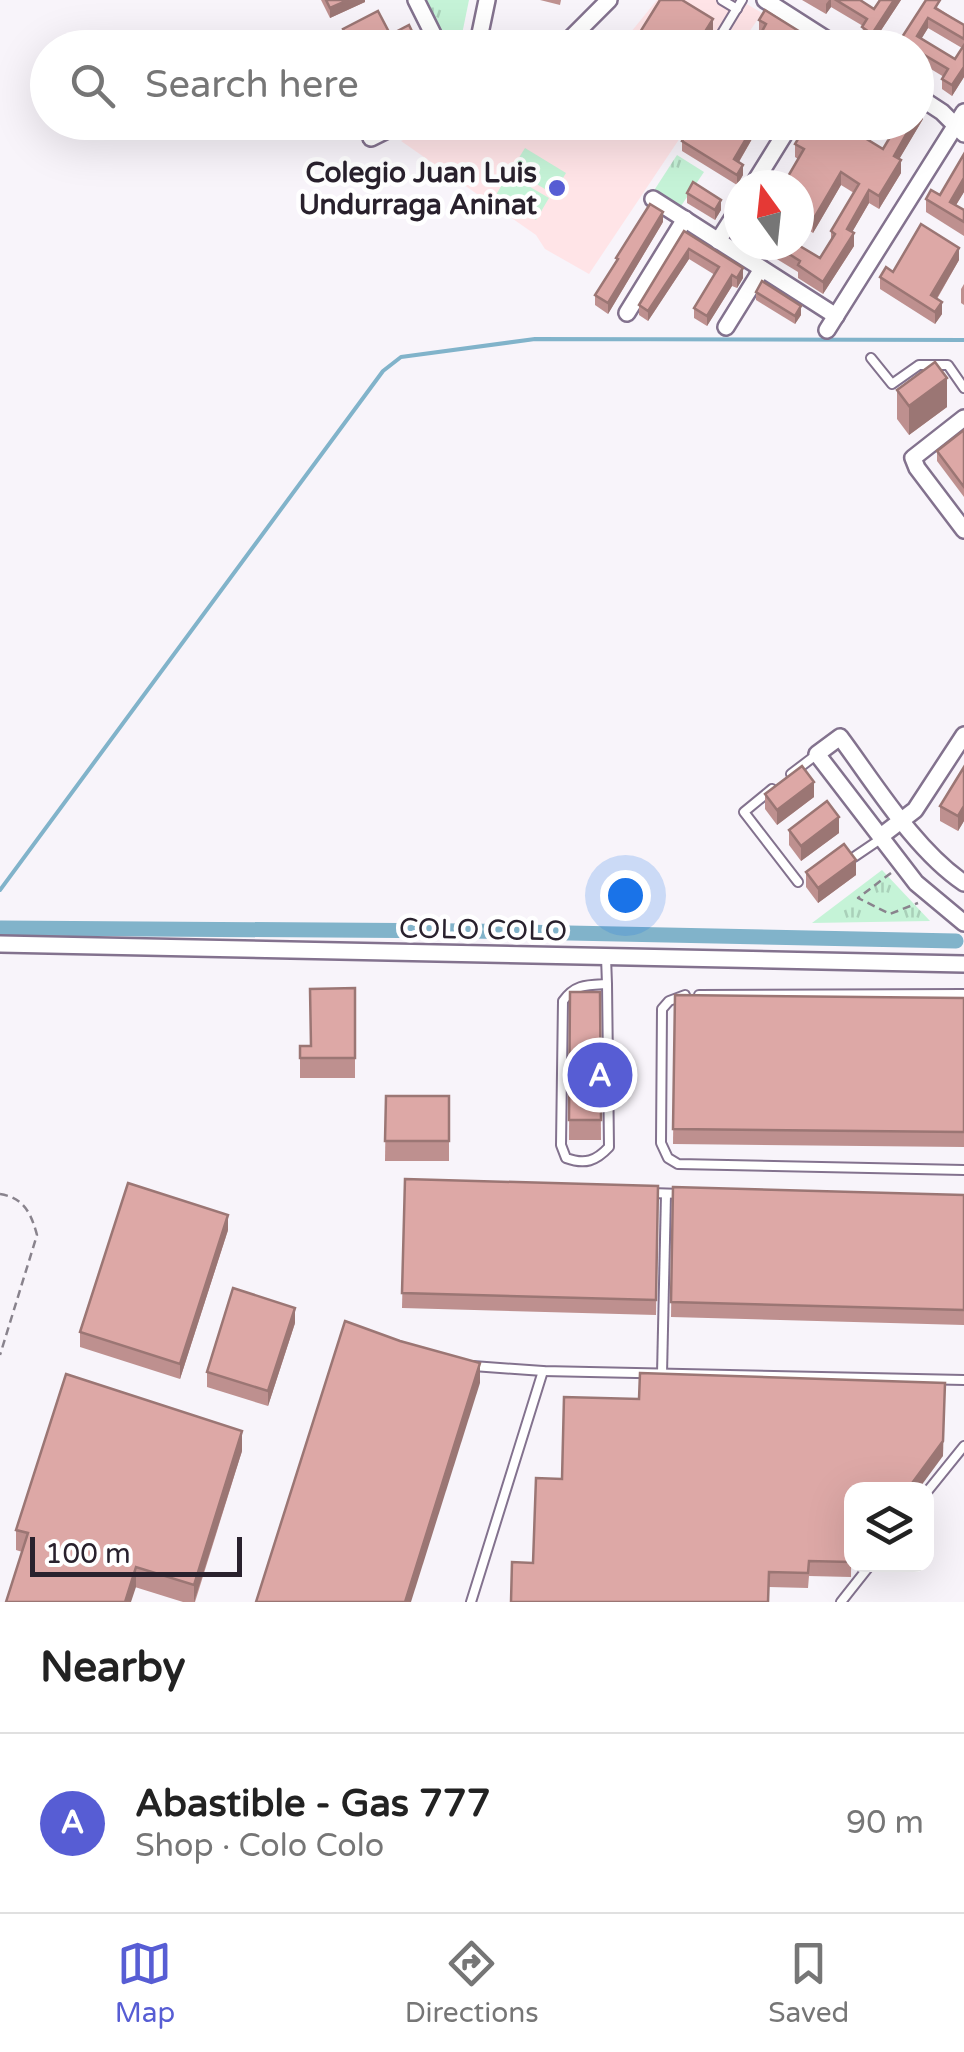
<!DOCTYPE html>
<html lang="en">
<head>
<meta charset="utf-8">
<style>
  body { margin:0; font-family:"Varela Round",sans-serif; background:#f2f2f2; color:#222 }
  .controls { position:absolute; right:30px; bottom:30px; display:grid; overflow:hidden; border-radius:20px; box-shadow:0 10px 40px #0002 }
  .controls button { width:90px; height:90px; display:grid; place-items:center; padding:0; border:0; border-bottom:2px solid #e0e0e0; background:#fff; color:#222; font:50px sans-serif }
  .compass { position:absolute; left:724px; top:170px; width:90px; height:90px; border-radius:50%; background:#fff; box-shadow:0 10px 40px #0002; rotate:345deg }
  .scale { position:absolute; left:30px; bottom:25px; width:212px; box-sizing:border-box; padding-left:10px; border:5px solid #29212d; border-top:0; font-size:28px; line-height:35px; white-space:nowrap; color:#29212d; -webkit-text-stroke:8px #fff; paint-order:stroke }
  .you { position:absolute; left:625px; top:895px; width:35px; height:35px; margin:-25px; border:8px solid #fff; border-radius:50%; background:#1a73e8; box-shadow:0 0 0 15px #1a73e833 }
  .badge { display:grid; place-items:center; width:65px; height:65px; border-radius:50%; background:#575dd4; color:#fff; font-size:32px; font-weight:700 }
  .pin { position:absolute; translate:-50% -50%; border:5px solid #fff; box-shadow:0 2px 10px #0006 }
  .list { margin:0; padding:0; list-style:none }
  h2 { display:flex; justify-content:space-between; align-items:center; height:130px; margin:0; padding:0 40px; font-size:42px }
  h2 small { font-size:32px; font-weight:400; color:#767676 }
  .list li { display:grid; grid-template-columns:65px 1fr auto; gap:30px; align-items:center; box-sizing:border-box; height:180px; padding:0 40px; border-top:2px solid #e0e0e0 }
  .list b { display:block; font-size:38px; white-space:nowrap }
  .list p { margin:0; font-size:32px; white-space:nowrap; color:#767676 }
  .list em { font-size:32px; font-style:normal; color:#767676 }
  .icon { flex:none; width:55px; height:55px; fill:none; stroke:currentColor; stroke-width:2; stroke-linecap:round; stroke-linejoin:round }
  .map { position:relative; flex:none; width:964px; height:1602px; overflow:hidden }
  .search { position:absolute; background:#fff; box-shadow:0 10px 40px #0002; left:30px; right:30px; top:30px; height:110px; display:flex; align-items:center; gap:25px; box-sizing:border-box; padding:0 35px; border-radius:55px; color:#767676; font-size:38px }
  .sheet { height:310px; background:#fff }
  nav { display:flex; justify-content:space-around; align-items:center; box-sizing:border-box; height:140px; border-top:2px solid #e0e0e0; background:#fff; font-size:28px; color:#767676 }
  nav a { display:grid; justify-items:center; gap:5px }
  nav .on { color:#575dd4 }
  .map>svg:first-child { display:block }
</style>
</head>
<body>
<div class="map">
<svg width="964" height="1602" viewBox="0 0 964 1602">
  <defs>
    <pattern id="grass-tufts" width="24" height="20" patternUnits="userSpaceOnUse" patternTransform="scale(2.5)"><rect width="24" height="20" fill="#c5f3d7"/><path d="M3 7l-1-3M5 7V3M7 7l1-3M15 17l-1-3M17 17v-4M19 17l1-3" fill="none" stroke="#a9d0b9"/></pattern>
  </defs>
  <rect width="100%" height="100%" fill="#f8f4fa"/>
  <g fill="#ffe4e7">
    <polygon points="657,0 740,0 762,13 739,47 618,48"/>
    <polygon points="439,123 690,123 589,274 545,249 536,235 401,141"/>
  </g>
  <g fill="url(#grass-tufts)">
    <polygon points="426,0 469,0 460,44 448,45"/>
    <polygon points="677,155 704,172 679,209 653,192"/>
    <polygon points="882,870 930,921 812,923"/>
  </g>
  <g fill="#c5f3d7">
    <polygon points="525,148 566,173 553,194 512,169"/>
    <polygon points="508,174 549,198 536,220 496,195"/>
  </g>
  <g fill="none" stroke-linecap="round" stroke-linejoin="round">
    <polyline stroke="#81b3ca" stroke-width="4" points="0,890 383,371 401,357 535,339 964,340"/>
    <polyline stroke="#81b3ca" stroke-width="15" points="0,928 472,931 956,941"/>
    <g stroke="#83728e" stroke-width="12">
      <g id="lane">
        <polyline points="722,0 737,9"/>
        <polyline points="713,48 742,0"/>
        <polyline points="871,358 892,384 919,365 948,365 964,388"/>
        <polyline points="791,774 816,755"/>
        <polyline points="772,789 744,812 798,882"/>
        <polyline points="854,857 882,838"/>
        <path d="M606,957L607,984L609,1147C596,1161 585,1165 566,1158L561,1145L563,1001C575,984 587,985 607,984"/>
        <polyline points="685,995 669,1001 662,1009 661,1143 668,1158 678,1164 964,1170"/>
        <polyline points="699,995 964,994"/>
        <polyline points="651,1193 682,1194"/>
        <polyline points="473,1366 543,1371 964,1380"/>
        <polyline points="662,1374 666,1194"/>
        <polyline points="926,1493 964,1446"/>
        <polyline points="471,1602 543,1371"/>
        <polyline points="841,1602 871,1564"/>
      </g>
    </g>
    <g stroke="#83728e" stroke-width="20">
      <g id="street">
        <polyline points="416,0 440,48"/>
        <polyline points="765,0 840,48"/>
        <polyline points="477,48 487,0"/>
        <polyline points="561,48 609,0"/>
        <polyline points="916,95 942,112 964,134"/>
        <polyline points="371,138 403,122"/>
        <polyline points="753,185 792,122"/>
        <polyline points="653,199 836,316"/>
        <polyline points="718,241 739,208"/>
        <polyline points="627,313 685,219"/>
        <polyline points="726,327 762,269"/>
        <polyline points="827,330 964,112"/>
        <polyline points="964,418 913,458 917,468 964,530"/>
        <polyline points="881,836 915,810 964,735"/>
        <path d="M964,883C915,850 875,784 840,737L817,754L916,883L964,923"/>
        <polyline points="0,944 964,964"/>
      </g>
    </g>
    <g stroke="#89838d" stroke-width="2.5" stroke-dasharray="8 5" stroke-linecap="butt">
      <polyline points="891,873 858,898 890,914 918,903"/>
      <path d="M0,1194C24,1198 31,1213 37,1235L0,1355"/>
    </g>
    <use href="#lane" stroke="#fff" stroke-width="8"/>
    <use href="#street" stroke="#fff" stroke-width="15"/>
  </g>
  <g fill="#be908f" fill-rule="evenodd">
    <polygon points="321,0 365,0 365,2 330,18"/>
    <polygon points="540,0 561,0 560,5"/>
    <polygon points="802,0 860,0 874,9 880,0 901,0 872,44 862,38 863,26 831,7 826,14"/>
    <path d="M926,0L964,25V77L952,96L942,89V79L944,77L916,60V48H895ZM928,28L962,48L955,59L921,39Z"/>
    <polygon points="759,20 821,45 762,32 759,30"/>
    <polygon points="343,29 390,35 420,48 386,48 386,46 347,48 343,39"/>
    <polygon points="923,119 899,159 901,173 879,209 869,203 852,232 854,246 823,294 798,278 798,272 762,250 762,246 759,245 798,245 820,258 831,241 831,231 854,193 841,185 813,233 799,224 798,159 795,157 795,144 870,141 883,149"/>
    <polygon points="705,122 776,122 765,138 756,132 739,162 743,175 737,185 682,151 682,141 697,136"/>
    <polygon points="964,154 964,192 956,205 964,210 964,236 926,212 926,199 940,195"/>
    <polygon points="687,193 721,210 715,220 687,203"/>
    <polygon points="663,222 608,314 595,305 595,295 616,263 616,258"/>
    <polygon points="684,231 743,278 737,288 732,286 707,326 694,318 694,308 715,275 689,259 648,321 639,315 639,305"/>
    <polygon points="959,260 937,299 942,314 935,324 880,289 880,277"/>
    <polygon points="964,284 964,305 961,303 961,289"/>
    <polygon points="756,292 801,315 795,324 756,300"/>
    <polygon points="897,390 947,407 909,435 897,419"/>
    <polygon points="964,430 964,497 937,461 937,451"/>
    <polygon points="964,767 964,821 958,831 940,821 940,806"/>
    <polygon points="765,794 814,797 777,825 765,809"/>
    <polygon points="789,830 839,833 801,861 789,845"/>
    <polygon points="806,872 856,875 818,903 806,887"/>
    <polygon points="355,988 355,1078 300,1078 300,1046 311,1046"/>
    <polygon points="570,992 600,992 601,1140 569,1140"/>
    <polygon points="675,995 964,998 964,1147 673,1144"/>
    <polygon points="386,1096 449,1096 449,1161 385,1161"/>
    <polygon points="405,1179 658,1186 656,1315 402,1308"/>
    <polygon points="673,1187 964,1195 964,1325 671,1317"/>
    <polygon points="228,1230 180,1379 80,1347 80,1332"/>
    <polygon points="295,1323 268,1406 207,1387 207,1372"/>
    <polygon points="242,1451 195,1602 183,1602 16,1550 16,1530"/>
    <polygon points="943,1456 852,1490 851,1577 809,1576 808,1588 769,1587 533,1563 562,1479"/>
  </g>
  <g fill="#9b7674">
    <polygon points="348,0 365,0 365,2 330,18 330,8"/>
    <polygon points="829,0 831,0 831,7 826,14 826,4"/>
    <polygon points="894,0 901,0 872,44 872,34"/>
    <polygon points="928,18 928,28 917,46 917,36"/>
    <polygon points="713,19 713,34 707,44 707,48 700,48 706,30"/>
    <polygon points="390,34 386,37 386,46 383,48 363,48"/>
    <polygon points="964,67 964,77 952,96 952,85"/>
    <polygon points="923,106 923,119 894,168 894,156 913,122 916,122 916,117"/>
    <polygon points="756,122 756,132 734,170 734,159"/>
    <polygon points="769,122 776,122 765,138 765,128"/>
    <polygon points="874,122 881,122 865,151 865,138"/>
    <polygon points="901,160 901,173 879,209 879,196"/>
    <polygon points="743,165 743,175 737,185 737,175"/>
    <polygon points="841,172 841,185 813,233 813,220"/>
    <polygon points="964,178 964,192 950,215 950,202"/>
    <polygon points="869,190 869,203 847,241 847,229"/>
    <polygon points="721,200 721,210 715,220 715,210"/>
    <polygon points="663,212 663,222 608,314 608,303"/>
    <polygon points="854,233 854,246 823,294 823,282"/>
    <polygon points="959,248 959,260 931,308 931,295"/>
    <polygon points="689,249 689,259 648,321 648,311"/>
    <polygon points="743,268 743,278 737,288 737,278"/>
    <polygon points="732,275 732,286 707,326 707,316"/>
    <polygon points="942,302 942,314 935,324 935,312"/>
    <polygon points="801,306 801,315 795,324 795,316"/>
    <polygon points="947,378 947,407 909,435 909,406"/>
    <polygon points="814,782 814,797 777,825 777,810"/>
    <polygon points="964,806 964,821 958,831 958,816"/>
    <polygon points="839,817 839,833 801,861 801,846"/>
    <polygon points="856,860 856,875 818,903 818,888"/>
    <polygon points="228,1215 228,1230 180,1379 180,1364"/>
    <polygon points="295,1308 295,1323 268,1406 268,1391"/>
    <polygon points="480,1363 480,1383 411,1602 405,1602"/>
    <polygon points="945,1383 943,1456 918,1490 907,1490"/>
    <polygon points="242,1431 242,1451 194,1602 194,1585"/>
    <polygon points="136,1567 136,1587 131,1602 125,1602"/>
  </g>
  <g fill="#dda8a6" stroke="#9b7674" stroke-width="2.5">
    <polygon points="326,0 348,0 330,8"/>
    <polygon points="660,0 682,0 713,19 706,30 707,37 700,48 635,48 632,45"/>
    <polygon points="836,0 860,0 874,9 880,0 894,0 872,34 862,27 867,19"/>
    <polygon points="926,0 940,0 935,8 964,25 964,39 928,18 917,36 955,59 964,45 964,67 952,85 942,79 948,69 916,50 916,48 910,46 909,48 895,48"/>
    <polygon points="765,10 821,45 819,48 753,48 766,24 759,20"/>
    <polygon points="378,11 390,34 363,48 352,48 343,29"/>
    <polygon points="409,25 420,48 391,48 386,37"/>
    <polygon points="916,102 923,106 916,117"/>
    <polygon points="705,122 756,122 734,159 743,165 737,175 682,141 688,131 697,136"/>
    <polygon points="756,122 769,122 765,128"/>
    <polygon points="808,122 874,122 865,138 883,149 899,122 913,122 894,156 901,160 879,196 869,190 847,229 854,233 823,282 798,265 800,261 775,245 798,245 820,258 835,234 831,231 859,184 841,172 813,220 799,212 799,185 783,185 804,149 795,144"/>
    <polygon points="964,154 964,178 950,202 964,210 964,222 926,199 931,190 940,195"/>
    <polygon points="693,182 721,200 715,210 687,193"/>
    <polygon points="650,204 663,212 608,303 595,295 618,259 616,258"/>
    <polygon points="921,224 959,248 931,295 942,302 935,312 880,277 886,267 893,272"/>
    <polygon points="684,231 743,268 737,278 732,275 707,316 694,308 719,267 689,249 648,311 639,305"/>
    <polygon points="762,281 801,306 795,316 756,292"/>
    <polygon points="935,362 947,378 909,406 897,390"/>
    <polygon points="964,430 964,487 937,451"/>
    <polygon points="802,766 814,782 777,810 765,794"/>
    <polygon points="964,767 964,806 958,816 940,806"/>
    <polygon points="827,801 839,817 801,846 789,830"/>
    <polygon points="844,844 856,860 818,888 806,872"/>
    <polygon points="355,988 355,1058 300,1058 300,1046 311,1046 310,989"/>
    <polygon points="570,992 600,992 601,1120 569,1120"/>
    <polygon points="675,995 964,998 964,1132 673,1129"/>
    <polygon points="386,1096 449,1096 449,1141 385,1141"/>
    <polygon points="405,1179 658,1186 656,1300 402,1293"/>
    <polygon points="128,1183 228,1215 180,1364 80,1332"/>
    <polygon points="673,1187 964,1195 964,1310 671,1302"/>
    <polygon points="233,1288 295,1308 268,1391 207,1372"/>
    <polygon points="345,1321 400,1341 480,1363 405,1602 256,1602"/>
    <polygon points="640,1373 945,1383 943,1441 907,1490 852,1490 851,1562 809,1561 808,1573 769,1572 768,1602 511,1602 512,1562 533,1563 536,1478 562,1479 564,1397 639,1399"/>
    <polygon points="66,1374 242,1431 194,1585 136,1567 125,1602 6,1602 28,1533 16,1530"/>
  </g>
  <circle fill="#575dd4" stroke="#fff" stroke-width="4" cx="557" cy="188" r="10"/>
  <g text-anchor="middle" stroke-width="9" stroke-linejoin="round" paint-order="stroke">
    <g font-size="28" font-weight="bold" fill="#29212d" stroke="#fff" text-anchor="end">
      <text x="537" y="182">Colegio Juan Luis<tspan x="537" dy="32">Undurraga Aninat</tspan></text>
    </g>
    <g font-size="28" fill="#29212d" stroke="#fff">
      <text transform="translate(483 929) rotate(1)" y="10">COLO COLO</text>
    </g>
  </g>
</svg>
<div class="controls">
<button><svg class="icon" aria-label="layers" viewBox="0 0 24 24"><path d="M12 4l9 5-9 5-9-5zM3 14l9 5 9-5"/></svg></button>
</div>
<svg class="compass" viewBox="-18 -18 36 36"><path d="M0-13l5 13h-10z" fill="#e53935"/><path d="M0 13l5-13h-10z" fill="#767676"/></svg>
<div class="scale">100 m</div>
<div class="you"></div>
<div class="pin badge" style="left:600px;top:1075px">A</div>
<div class="search"><svg class="icon" aria-label="search" viewBox="0 0 24 24"><circle cx="10" cy="10" r="6"/><path d="M15 15l6 6"/></svg>Search here</div>
</div>
<section class="sheet">
<h2>Nearby<small></small></h2>
<ul class="list">
<li><span class="badge">A</span><div><b>Abastible - Gas 777</b><p>Shop · Colo Colo</p></div><em>90 m</em></li>
</ul>
</section>
<nav>
<a class="on"><svg class="icon" aria-label="map" viewBox="0 0 24 24"><path d="M3 6l6-2 6 2 6-2v14l-6 2-6-2-6 2zM9 4v14M15 6v14"/></svg>Map</a>
<a><svg class="icon" aria-label="directions" viewBox="0 0 24 24"><path d="M12 3l9 9-9 9-9-9zM9 14v-3h6M13 9l2 2-2 2"/></svg>Directions</a>
<a><svg class="icon" aria-label="saved" viewBox="0 0 24 24"><path d="M7 4h10v16l-5-4-5 4z"/></svg>Saved</a>
</nav>
</body>
</html>
